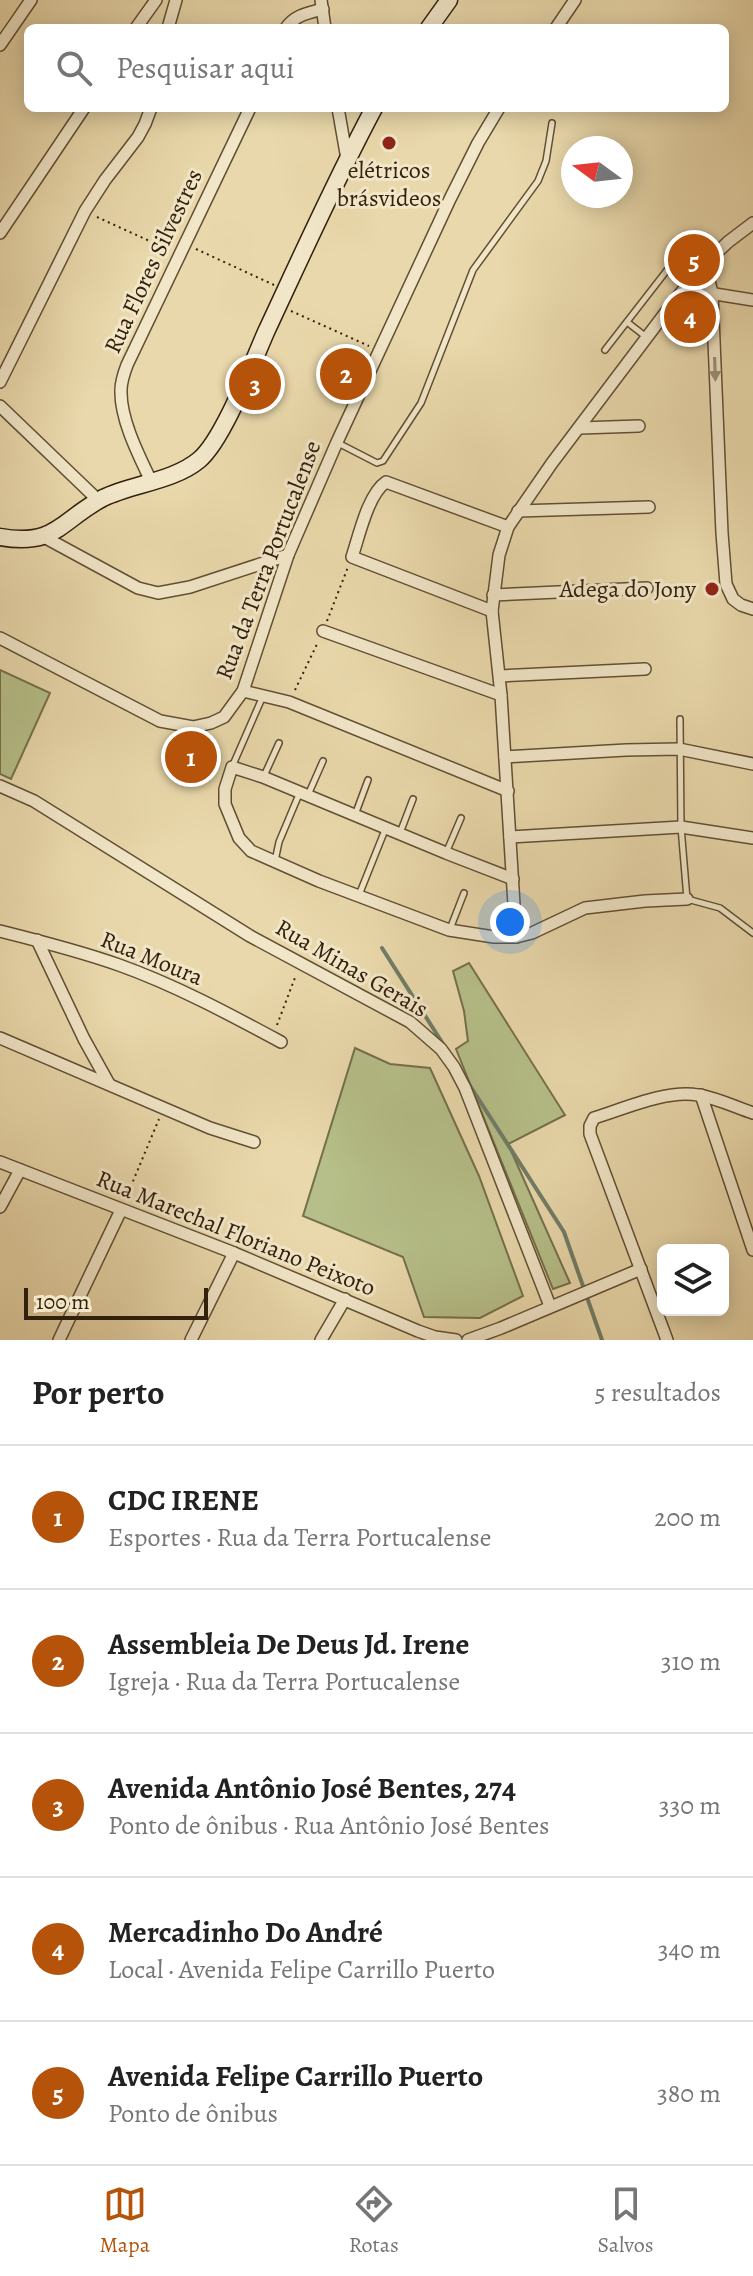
<!DOCTYPE html>
<html lang="pt">
<head>
<meta charset="utf-8">
<style>
  body { margin:0; font-family:Alegreya,serif; background:#f6f6f6; color:#222 }
  .controls { position:absolute; right:24px; bottom:24px; display:grid; overflow:hidden; border-radius:12px; box-shadow:0 4px 20px #0003 }
  .controls button { width:72px; height:72px; display:grid; place-items:center; padding:0; border:0; border-bottom:2px solid #e0e0e0; background:#fff; color:#222; font:40px sans-serif }
  .compass { position:absolute; left:561px; top:136px; width:72px; height:72px; border-radius:50%; background:#fff; box-shadow:0 4px 20px #0003; rotate:285deg }
  .scale { position:absolute; left:24px; bottom:20px; width:184px; box-sizing:border-box; padding-left:8px; border:4px solid #34210d; border-top:0; font-size:22px; line-height:28px; white-space:nowrap; color:#34210d; -webkit-text-stroke:6px #f1e6c8; paint-order:stroke }
  .you { position:absolute; left:510px; top:922px; width:28px; height:28px; margin:-20px; border:6px solid #fff; border-radius:50%; background:#1a73e8; box-shadow:0 0 0 12px #1a73e833 }
  .badge { display:grid; place-items:center; width:52px; height:52px; border-radius:50%; background:#b45309; color:#fff; font-size:26px; font-weight:700 }
  .pin { position:absolute; translate:-50% -50%; border:4px solid #fff; box-shadow:0 2px 8px #0006 }
  .list { margin:0; padding:0; list-style:none }
  h2 { display:flex; justify-content:space-between; align-items:center; height:104px; margin:0; padding:0 32px; font-size:34px }
  h2 small { font-size:26px; font-weight:400; color:#767676 }
  .list li { display:grid; grid-template-columns:52px 1fr auto; gap:24px; align-items:center; box-sizing:border-box; height:144px; padding:0 32px; border-top:2px solid #e0e0e0 }
  .list b { display:block; font-size:30px; white-space:nowrap }
  .list p { margin:0; font-size:26px; white-space:nowrap; color:#767676 }
  .list em { font-size:26px; font-style:normal; color:#767676 }
  .icon { flex:none; width:44px; height:44px; fill:none; stroke:currentColor; stroke-width:2; stroke-linecap:round; stroke-linejoin:round }
  .map { position:relative; flex:none; width:753px; height:1340px; overflow:hidden }
  .search { position:absolute; background:#fff; box-shadow:0 4px 20px #0003; left:24px; right:24px; top:24px; height:88px; display:flex; align-items:center; gap:20px; box-sizing:border-box; padding:0 28px; border-radius:12px; color:#767676; font-size:30px }
  .sheet { height:824px; background:#fff }
  nav { display:flex; justify-content:space-around; align-items:center; box-sizing:border-box; height:112px; border-top:2px solid #e0e0e0; background:#fff; font-size:22px; color:#767676 }
  nav a { display:grid; justify-items:center; gap:4px }
  nav .on { color:#b45309 }
  .map>svg:first-child { display:block }
</style>
</head>
<body>
<div class="map">
<svg width="753" height="1340" viewBox="0 0 753 1340">
  <rect width="100%" height="100%" fill="#e9d8ab"/>
  <filter id="stains"><feTurbulence type="fractalNoise" baseFrequency=".0025" numOctaves="4"/><feColorMatrix values="0 0 0 0 .2 0 0 0 0 .09 0 0 0 0 .02 0 0 0 .5 -.17"/></filter>
  <radialGradient id="worn" r=".72"><stop offset=".6" stop-color="#630" stop-opacity="0"/><stop offset="1" stop-color="#630" stop-opacity=".3"/></radialGradient>
  <g fill="#b6bf89" stroke="#75704b" stroke-width="2">
    <polygon points="0,670 50,693 11,779 0,774"/>
    <polygon points="172,736 218,752 210,777 163,762"/>
    <polygon points="469,963 565,1115 508,1144 570,1283 553,1289 456,1049 468,1041 464,1011 453,971"/>
    <polygon points="355,1048 390,1064 430,1068 479,1176 523,1296 480,1318 424,1317 403,1257 303,1216"/>
  </g>
  <g fill="none" stroke-linecap="round" stroke-linejoin="round">
    <g stroke="#707d68" stroke-width="4">
      <polyline points="382,948 445,1047"/>
      <polyline points="467,1081 564,1232 602,1340"/>
    </g>
    <g stroke="#614f34" stroke-width="8">
      <g id="lane">
        <polyline points="627,322 645,336"/>
        <polyline points="605,350 678,256"/>
        <polyline points="338,443 377,463 383,461 421,403 473,270 538,181 546,161 552,123"/>
        <polyline points="680,719 681,827 687,899 720,908 753,933"/>
        <polyline points="232,767 263,696"/>
        <polyline points="264,776 279,743"/>
        <polyline points="308,795 323,761"/>
        <polyline points="355,815 368,780"/>
        <polyline points="400,833 413,799"/>
        <polyline points="446,853 461,818"/>
        <polyline points="275,861 279,842 300,792"/>
        <polyline points="359,895 385,830"/>
        <polyline points="450,929 464,893"/>
      </g>
    </g>
    <g stroke="#614f34" stroke-width="14">
      <g id="street">
        <polyline points="321,0 325,28"/>
        <polyline points="136,28 156,0"/>
        <polyline points="168,28 176,0"/>
        <path d="M286,28C295,15 308,13 323,9"/>
        <polyline points="556,28 575,0"/>
        <polyline points="0,45 31,0"/>
        <polyline points="338,108 347,159"/>
        <polyline points="0,233 84,108"/>
        <polyline points="705,264 712,293 722,533 726,584 733,599 741,605 753,609"/>
        <polyline points="684,289 753,300"/>
        <polyline points="0,382 85,211 105,180 138,137 145,124 151,108"/>
        <polyline points="0,406 99,501"/>
        <polyline points="580,428 639,426"/>
        <path d="M151,481C139,456 120,419 121,390C121,381 124,373 127,365L250,108"/>
        <polyline points="518,511 649,507"/>
        <polyline points="44,537 138,588 158,593 190,587 288,555"/>
        <polyline points="493,595 647,588"/>
        <path d="M492,611L352,557C359,536 368,494 386,482L508,527"/>
        <polyline points="323,631 501,695"/>
        <polyline points="0,638 160,721 193,727 211,723 224,717 243,691 288,555 337,442 450,199 478,143 499,108"/>
        <polyline points="500,676 645,669"/>
        <polyline points="243,691 289,702 508,791"/>
        <polyline points="505,757 626,750 679,749 753,764"/>
        <polyline points="0,786 34,801 250,936 410,1022 441,1049 454,1067 465,1088 550,1306"/>
        <polyline points="510,837 681,827 753,838"/>
        <polyline points="513,879 446,853 263,777 232,767 225,789 225,804 239,838 251,851 319,881 449,930 494,937 516,937 532,933 585,908 645,901 687,899"/>
        <path d="M0,931C40,941 80,951 119,965C175,985 229,1014 281,1042"/>
        <polyline points="516,937 501,695 492,611 499,555 508,527 552,463 675,300 705,264 728,242 753,223"/>
        <polyline points="37,940 84,1039 109,1084"/>
        <polyline points="0,1038 210,1128 254,1142"/>
        <polyline points="701,1095 753,1250"/>
        <polyline points="0,1162 234,1253 418,1331 435,1337 456,1340"/>
        <polyline points="0,1207 20,1170"/>
        <polyline points="59,1340 121,1210"/>
        <polyline points="191,1340 234,1253"/>
        <polyline points="321,1340 345,1299"/>
        <polyline points="468,1340 501,1328 641,1269"/>
        <path d="M667,1340L590,1134V1126L594,1118C623,1109 668,1089 698,1095C717,1098 735,1107 753,1113"/>
      </g>
    </g>
    <g stroke="#34210d" stroke-width="19">
      <g id="secondary">
        <polyline points="429,28 449,0"/>
        <path d="M0,537C56,547 61,520 103,498C132,484 174,481 199,460C223,440 252,364 266,332C301,257 335,181 374,108"/>
      </g>
    </g>
    <g stroke="#34210d" stroke-width="2" stroke-dasharray="2 4" stroke-linecap="butt">
      <polyline points="97,217 167,249"/>
      <polyline points="196,249 274,285"/>
      <polyline points="291,311 369,346"/>
      <polyline points="327,621 348,567"/>
      <polyline points="295,690 318,642"/>
      <polyline points="277,1025 296,975"/>
      <polyline points="126,1198 159,1119"/>
    </g>
    <use href="#lane" stroke="#f1e6c8" stroke-width="5"/>
    <use href="#street" stroke="#f1e6c8" stroke-width="11"/>
    <use href="#secondary" stroke="#f1e6c8" stroke-width="16"/>
  </g>
  <defs><path id="oneway-solid" d="M-6-.8H1V-3.2L6.5 0L1 3.2V.8H-6Z" transform="scale(2)"/></defs>
  <use fill="#9c8d74" href="#oneway-solid" transform="translate(715 369) rotate(88)"/>
  <g fill="#8f2418" stroke="#f1e6c8" stroke-width="3">
    <circle cx="389" cy="143" r="8"/>
    <circle cx="712" cy="589" r="8"/>
  </g>
  <g text-anchor="middle" stroke-width="6" stroke-linejoin="round" paint-order="stroke">
    <g font-size="24" fill="#34210d" stroke="#f1e6c8">
      <text x="389" y="178">elétricos<tspan x="389" dy="28">brásvideos</tspan></text>
      <text x="696" y="597" text-anchor="end">Adega do Jony</text>
    </g>
    <g font-size="24" fill="#34210d" stroke="#f1e6c8">
      <text transform="translate(153 261) rotate(-65)" y="8">Rua Flores Silvestres</text>
      <text transform="translate(268 560) rotate(-69)" y="8">Rua da Terra Portucalense</text>
      <text transform="translate(152 958) rotate(22)" y="8">Rua Moura</text>
      <text transform="translate(352 968) rotate(30)" y="8">Rua Minas Gerais</text>
      <text transform="translate(236 1233) rotate(22)" y="8">Rua Marechal Floriano Peixoto</text>
    </g>
  </g>
  <rect width="100%" height="100%" filter="url(#stains)"/>
  <rect width="100%" height="100%" fill="url(#worn)"/>
</svg>
<div class="controls">
<button><svg class="icon" aria-label="layers" viewBox="0 0 24 24"><path d="M12 4l9 5-9 5-9-5zM3 14l9 5 9-5"/></svg></button>
</div>
<svg class="compass" viewBox="-18 -18 36 36"><path d="M0-13l5 13h-10z" fill="#e53935"/><path d="M0 13l5-13h-10z" fill="#767676"/></svg>
<div class="scale">100 m</div>
<div class="you"></div>
<div class="pin badge" style="left:191px;top:757px">1</div>
<div class="pin badge" style="left:346px;top:374px">2</div>
<div class="pin badge" style="left:255px;top:384px">3</div>
<div class="pin badge" style="left:690px;top:317px">4</div>
<div class="pin badge" style="left:694px;top:260px">5</div>
<div class="search"><svg class="icon" aria-label="search" viewBox="0 0 24 24"><circle cx="10" cy="10" r="6"/><path d="M15 15l6 6"/></svg>Pesquisar aqui</div>
</div>
<section class="sheet">
<h2>Por perto<small>5 resultados</small></h2>
<ul class="list">
<li><span class="badge">1</span><div><b>CDC IRENE</b><p>Esportes · Rua da Terra Portucalense</p></div><em>200 m</em></li>
<li><span class="badge">2</span><div><b>Assembleia De Deus Jd. Irene</b><p>Igreja · Rua da Terra Portucalense</p></div><em>310 m</em></li>
<li><span class="badge">3</span><div><b>Avenida Antônio José Bentes, 274</b><p>Ponto de ônibus · Rua Antônio José Bentes</p></div><em>330 m</em></li>
<li><span class="badge">4</span><div><b>Mercadinho Do André</b><p>Local · Avenida Felipe Carrillo Puerto</p></div><em>340 m</em></li>
<li><span class="badge">5</span><div><b>Avenida Felipe Carrillo Puerto</b><p>Ponto de ônibus</p></div><em>380 m</em></li>
</ul>
</section>
<nav>
<a class="on"><svg class="icon" aria-label="map" viewBox="0 0 24 24"><path d="M3 6l6-2 6 2 6-2v14l-6 2-6-2-6 2zM9 4v14M15 6v14"/></svg>Mapa</a>
<a><svg class="icon" aria-label="directions" viewBox="0 0 24 24"><path d="M12 3l9 9-9 9-9-9zM9 14v-3h6M13 9l2 2-2 2"/></svg>Rotas</a>
<a><svg class="icon" aria-label="saved" viewBox="0 0 24 24"><path d="M7 4h10v16l-5-4-5 4z"/></svg>Salvos</a>
</nav>
</body>
</html>
